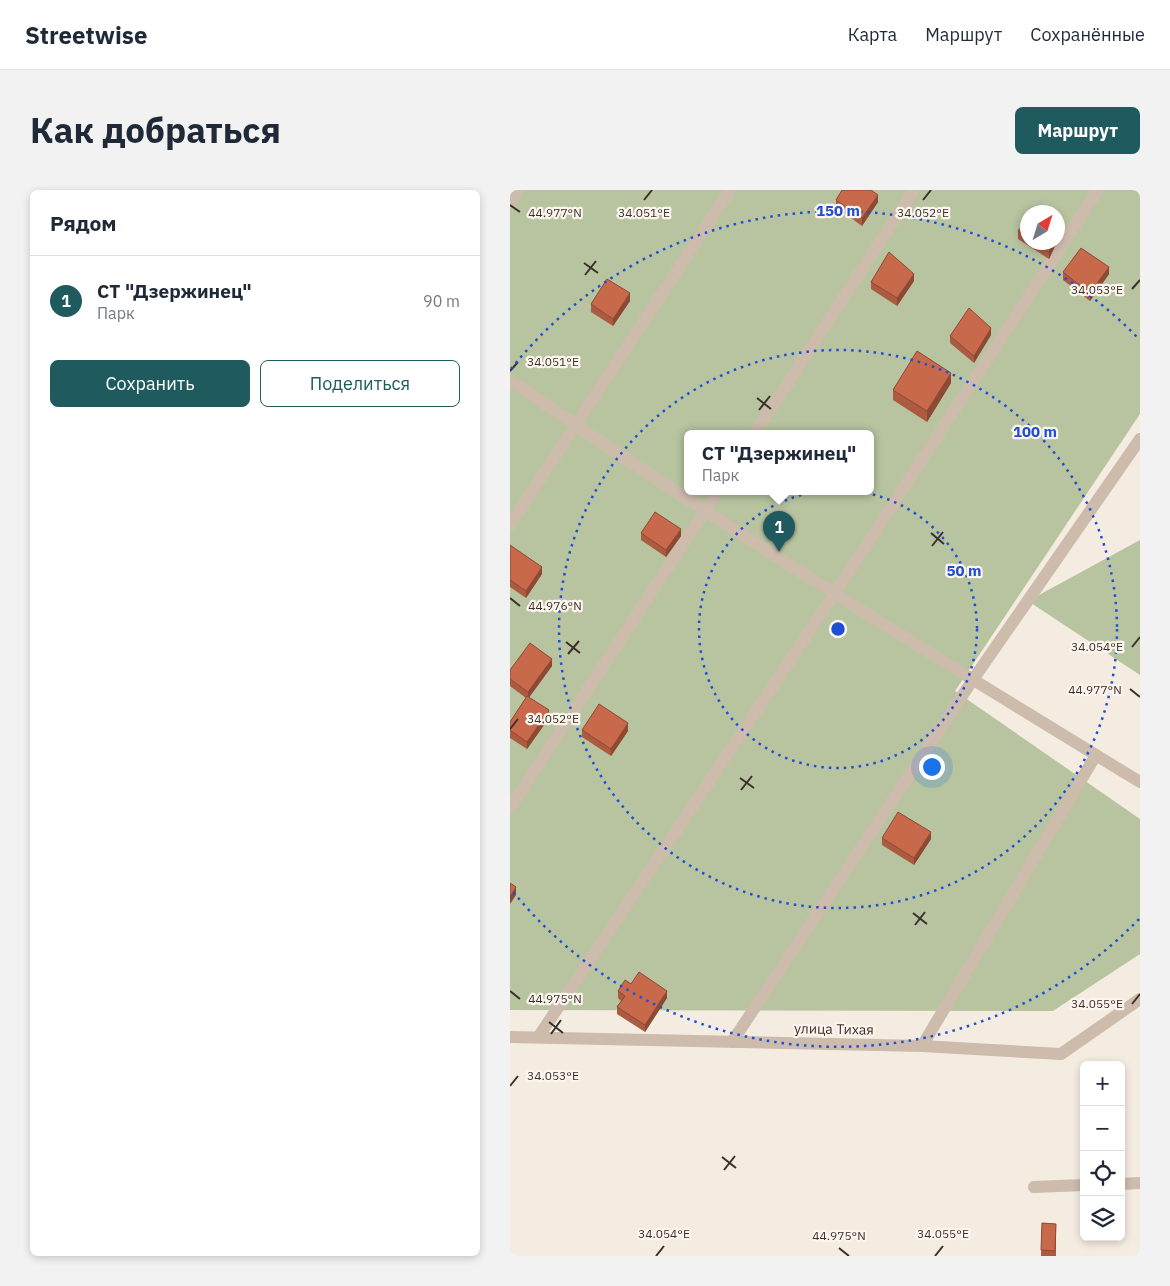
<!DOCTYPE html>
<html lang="ru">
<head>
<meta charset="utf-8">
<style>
  body { margin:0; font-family:"IBM Plex Sans",sans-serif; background:#f2f2f3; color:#1f2937 }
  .controls { position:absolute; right:15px; bottom:15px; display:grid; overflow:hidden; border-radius:8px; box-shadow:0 2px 8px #0003 }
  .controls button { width:45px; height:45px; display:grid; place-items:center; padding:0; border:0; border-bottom:1px solid #e0e1e3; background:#fff; color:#1f2937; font:25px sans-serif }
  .compass { position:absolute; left:510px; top:15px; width:45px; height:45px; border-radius:50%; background:#fff; box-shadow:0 2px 8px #0003; rotate:38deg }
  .you { position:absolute; left:421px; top:576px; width:18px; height:18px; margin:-12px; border:4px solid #fff; border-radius:50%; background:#1a73e8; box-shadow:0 0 0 8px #1a73e833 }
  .badge { display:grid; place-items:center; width:32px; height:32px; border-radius:50%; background:#1f5a5e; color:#fff; font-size:16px; font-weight:700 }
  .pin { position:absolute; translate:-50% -41px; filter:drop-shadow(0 1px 2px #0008) }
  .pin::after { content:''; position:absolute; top:26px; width:18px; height:15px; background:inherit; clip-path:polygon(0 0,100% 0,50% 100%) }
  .popup { position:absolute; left:174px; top:240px; width:190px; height:65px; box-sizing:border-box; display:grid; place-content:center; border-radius:8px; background:#fff; filter:drop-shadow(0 1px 4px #0005); font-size:16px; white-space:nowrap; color:#747a83 }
  .popup b { font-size:19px; color:#1f2937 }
  .popup::after { content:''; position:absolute; left:50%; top:100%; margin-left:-10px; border:10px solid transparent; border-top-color:#fff }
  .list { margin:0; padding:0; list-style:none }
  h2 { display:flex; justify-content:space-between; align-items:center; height:65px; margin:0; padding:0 20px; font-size:21px }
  h2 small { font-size:16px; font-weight:400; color:#747a83 }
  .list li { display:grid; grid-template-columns:32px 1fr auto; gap:15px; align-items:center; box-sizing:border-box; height:90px; padding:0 20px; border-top:1px solid #e0e1e3 }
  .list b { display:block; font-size:19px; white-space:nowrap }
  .list p { margin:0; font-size:16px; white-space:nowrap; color:#747a83 }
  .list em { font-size:16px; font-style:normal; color:#747a83 }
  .actions { display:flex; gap:10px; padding:15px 20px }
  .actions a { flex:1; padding:11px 0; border:1px solid #1f5a5e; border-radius:8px; text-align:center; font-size:18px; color:#1f5a5e }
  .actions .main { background:#1f5a5e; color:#fff }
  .icon { flex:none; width:28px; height:28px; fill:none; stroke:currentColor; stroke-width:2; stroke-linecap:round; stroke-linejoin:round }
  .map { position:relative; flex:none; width:630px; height:1066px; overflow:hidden; border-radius:8px }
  header { display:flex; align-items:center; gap:30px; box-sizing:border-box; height:70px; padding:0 25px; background:#fff; border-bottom:1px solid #e0e1e3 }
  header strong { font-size:24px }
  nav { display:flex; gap:28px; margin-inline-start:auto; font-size:18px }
  .intro { display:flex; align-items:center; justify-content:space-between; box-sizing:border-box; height:120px; padding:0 30px }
  h1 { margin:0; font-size:35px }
  .button { padding:12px 22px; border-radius:8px; background:#1f5a5e; color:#fff; font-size:18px; font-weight:700 }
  main { display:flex; gap:30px; padding:0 30px }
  aside { flex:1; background:#fff; border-radius:8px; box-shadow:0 2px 8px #0003 }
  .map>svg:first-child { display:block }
</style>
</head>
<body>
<header>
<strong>Streetwise</strong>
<nav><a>Карта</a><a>Маршрут</a><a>Сохранённые</a></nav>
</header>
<div class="intro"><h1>Как добраться</h1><a class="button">Маршрут</a></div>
<main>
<aside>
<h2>Рядом<small></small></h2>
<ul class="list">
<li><span class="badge">1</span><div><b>СТ &quot;Дзержинец&quot;</b><p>Парк</p></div><em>90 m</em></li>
</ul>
<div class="actions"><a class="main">Сохранить</a><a>Поделиться</a></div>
</aside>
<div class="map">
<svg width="630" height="1066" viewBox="0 0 630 1066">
  <rect width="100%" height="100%" fill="#f4ebe1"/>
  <g fill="#b8c4a0" fill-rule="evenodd">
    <path d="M0,0H630V224L445,501L630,629V764L543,821L0,820ZM518,22H548V52H518ZM178,243H360V301H178Z"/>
    <polygon points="630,350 630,485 518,411"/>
  </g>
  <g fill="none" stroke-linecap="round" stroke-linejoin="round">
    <g stroke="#cdbbac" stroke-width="12">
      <polyline points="0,13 8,0"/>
      <path d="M0,190C205,332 417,462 630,592"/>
      <polyline points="245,243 404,0"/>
      <polyline points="0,335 220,0"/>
      <polyline points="0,618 208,301"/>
      <polyline points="29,846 325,403 588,0"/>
      <polyline points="0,847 412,856 551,864 630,809"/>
      <polyline points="222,852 462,491 630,249"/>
      <polyline points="412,856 586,565"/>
      <polyline points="611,994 630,993"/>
      <polyline points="524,997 574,995"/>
    </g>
  </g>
  <g fill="#ac5a40">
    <polygon points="326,10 368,12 352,36 326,17"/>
    <polygon points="518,28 518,52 547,52 539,69 508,49 508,41"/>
    <polygon points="553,82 599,84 580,111 553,90"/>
    <polygon points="404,91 387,116 361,99 361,92"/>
    <polygon points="120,111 103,136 81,122 81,114"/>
    <polygon points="481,145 464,173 440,153 440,146"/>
    <polygon points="441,193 417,232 383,210 383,200"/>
    <polygon points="131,343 171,346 156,367 131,350"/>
    <polygon points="0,355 32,384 16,408 0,397"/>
    <polygon points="42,476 19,507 39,528 17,559 0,548 0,532 16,508 0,496 0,480"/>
    <polygon points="72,540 118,541 101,566 72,547"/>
    <polygon points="372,648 421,649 404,675 372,655"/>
    <polygon points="121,794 157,808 135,842 107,824 107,817 111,811 108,808 108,801"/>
    <polygon points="532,1033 546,1034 546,1066 531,1066"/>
  </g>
  <g fill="#8c4a34">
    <polygon points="368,5 368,12 352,36 352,28"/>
    <polygon points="543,52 547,52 539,69 539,62"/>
    <polygon points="599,77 599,84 580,111 580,103"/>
    <polygon points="404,84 404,91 387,116 387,108"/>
    <polygon points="120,103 120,111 103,136 103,129"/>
    <polygon points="481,138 481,145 464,173 464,166"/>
    <polygon points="441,183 441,193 417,232 417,221"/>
    <polygon points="171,339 171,346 156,367 156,360"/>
    <polygon points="32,377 32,384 16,408 16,401"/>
    <polygon points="42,469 42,476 18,509 18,502"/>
    <polygon points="39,520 39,528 17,559 17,552"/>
    <polygon points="118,533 118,541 101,566 101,559"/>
    <polygon points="421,642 421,649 404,675 404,668"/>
    <polygon points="6,697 6,705 0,714 0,707"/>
    <polygon points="157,801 157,808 135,842 135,835"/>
  </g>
  <g fill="#c8694b" stroke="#8c4a34">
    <polygon points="332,0 361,0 368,5 352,28 326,10"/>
    <polygon points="518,28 518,47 508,41"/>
    <polygon points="525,52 543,52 539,62"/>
    <polygon points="571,58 599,77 580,103 553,82"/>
    <polygon points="379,62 404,84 387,108 361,92"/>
    <polygon points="97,89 120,103 103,129 81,114"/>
    <polygon points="459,118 481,138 464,166 440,146"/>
    <polygon points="407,161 441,183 417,221 383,200"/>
    <polygon points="145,322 171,339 156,360 131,343"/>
    <polygon points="0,355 32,377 16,401 0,390"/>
    <polygon points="20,453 42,469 18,502 0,489 0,480"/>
    <polygon points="17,506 39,520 17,552 0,540 0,532"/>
    <polygon points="89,514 118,533 101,559 72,540"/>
    <polygon points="388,622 421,642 404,668 372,648"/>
    <polygon points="0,693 6,697 0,707"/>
    <polygon points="129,782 157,801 135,835 107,817 115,806 108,801 115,790 121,794"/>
    <polygon points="532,1033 546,1034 545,1061 531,1060"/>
  </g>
  <path fill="none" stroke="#3b302b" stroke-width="2" d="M134,10L142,0M413,10L421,0M0,15L10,22M74,73L88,83M75,85L86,71M622,99L630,90M0,181L8,172M247,208L261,219M249,220L260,206M421,343L434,354M422,356L433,342M0,408L10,416M56,452L70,463M622,457L630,447M58,464L69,451M620,499L630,507M0,539L8,529M230,588L244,598M231,600L242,586M403,723L417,734M405,735L415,722M0,801L10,809M622,814L630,804M39,832L53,843M41,844L51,830M0,896L8,886M212,967L226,978M214,980L225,966M329,1058L339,1066M146,1066L154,1056M425,1066L433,1056"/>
  <g fill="none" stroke="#1d4ed8" stroke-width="2.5" stroke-dasharray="2.5 5">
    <circle cx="328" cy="439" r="139"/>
    <circle cx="328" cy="439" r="279"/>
    <path d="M629 729A418 418 0 0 1 1 699M1 179A418 418 0 0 1 629 149"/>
  </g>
  <g text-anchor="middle" stroke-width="4.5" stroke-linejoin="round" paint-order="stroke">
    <g font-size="14" fill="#3b302b" stroke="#fbf5ee">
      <text transform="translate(324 839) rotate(1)" y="5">улица Тихая</text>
    </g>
  </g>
  <g font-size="12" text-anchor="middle" fill="#3b302b" stroke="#fbf5ee" stroke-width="4.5" stroke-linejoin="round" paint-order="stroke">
    <text x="413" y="27">34.052°E</text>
    <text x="134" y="27">34.051°E</text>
    <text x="45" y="27">44.977°N</text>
    <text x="587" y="104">34.053°E</text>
    <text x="43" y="176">34.051°E</text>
    <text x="45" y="420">44.976°N</text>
    <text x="587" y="461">34.054°E</text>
    <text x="585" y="504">44.977°N</text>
    <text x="43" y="533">34.052°E</text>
    <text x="45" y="813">44.975°N</text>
    <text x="587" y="818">34.055°E</text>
    <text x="43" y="890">34.053°E</text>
    <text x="154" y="1048">34.054°E</text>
    <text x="433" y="1048">34.055°E</text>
    <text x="329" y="1050">44.975°N</text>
  </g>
  <circle cx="328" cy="439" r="8" fill="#1d4ed8" stroke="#fbf5ee" stroke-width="2.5"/>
  <g font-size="15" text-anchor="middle" font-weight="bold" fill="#1d4ed8" stroke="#fbf5ee" stroke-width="4.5" stroke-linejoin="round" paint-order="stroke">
    <text x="328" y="26">150 m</text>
    <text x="525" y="247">100 m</text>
    <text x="454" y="386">50 m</text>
  </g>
</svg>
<div class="controls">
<button>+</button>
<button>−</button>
<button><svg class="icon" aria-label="locate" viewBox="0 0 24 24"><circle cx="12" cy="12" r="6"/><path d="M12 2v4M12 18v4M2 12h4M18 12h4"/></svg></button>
<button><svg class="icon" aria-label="layers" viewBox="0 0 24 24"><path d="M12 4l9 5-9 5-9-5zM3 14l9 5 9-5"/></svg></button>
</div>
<svg class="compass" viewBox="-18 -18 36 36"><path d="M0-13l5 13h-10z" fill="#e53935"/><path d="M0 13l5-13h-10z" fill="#747a83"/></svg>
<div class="you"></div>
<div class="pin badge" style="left:269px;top:362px">1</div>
<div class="popup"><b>СТ &quot;Дзержинец&quot;</b>Парк</div>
</div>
</main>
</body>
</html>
